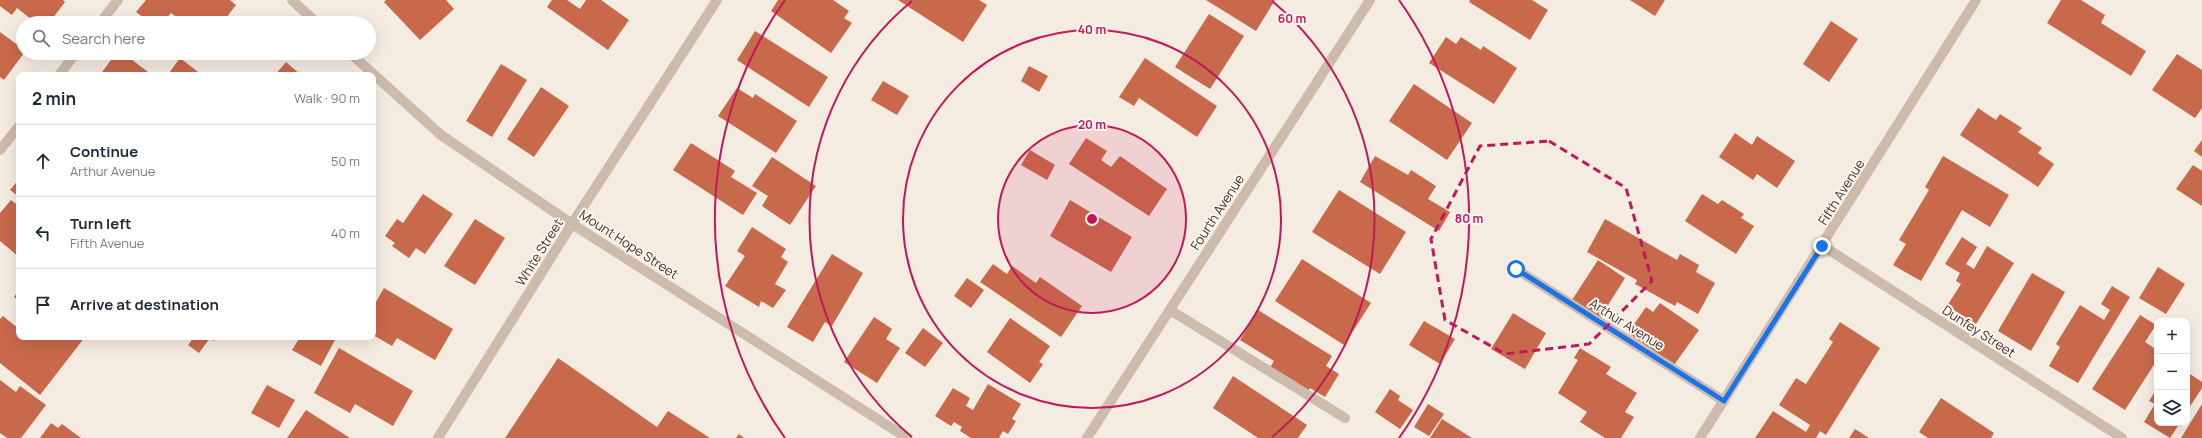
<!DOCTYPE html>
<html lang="en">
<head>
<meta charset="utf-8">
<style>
  body { margin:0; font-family:Manrope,sans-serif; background:#f6f6f7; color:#1f2937 }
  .controls { position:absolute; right:12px; bottom:12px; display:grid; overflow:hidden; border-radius:8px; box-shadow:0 4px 16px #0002 }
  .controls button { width:36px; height:36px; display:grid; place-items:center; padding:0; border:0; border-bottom:1px solid #e0e1e3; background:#fff; color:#1f2937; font:20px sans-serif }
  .stop { position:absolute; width:12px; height:12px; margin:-9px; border:3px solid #1a73e8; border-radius:50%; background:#fff }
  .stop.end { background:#1a73e8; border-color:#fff; box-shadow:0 1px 4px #0008 }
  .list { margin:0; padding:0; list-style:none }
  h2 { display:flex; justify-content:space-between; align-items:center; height:52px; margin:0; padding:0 16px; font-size:17px }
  h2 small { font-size:13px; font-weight:400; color:#747a83 }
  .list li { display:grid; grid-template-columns:26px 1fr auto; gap:12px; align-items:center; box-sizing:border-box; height:72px; padding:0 16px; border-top:1px solid #e0e1e3 }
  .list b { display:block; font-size:15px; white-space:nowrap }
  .list p { margin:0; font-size:13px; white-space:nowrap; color:#747a83 }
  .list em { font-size:13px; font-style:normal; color:#747a83 }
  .icon { flex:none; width:22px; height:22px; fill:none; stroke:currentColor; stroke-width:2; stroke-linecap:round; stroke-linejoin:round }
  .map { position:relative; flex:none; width:2202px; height:438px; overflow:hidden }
  .search { position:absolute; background:#fff; box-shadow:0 4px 16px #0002; left:16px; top:16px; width:360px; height:44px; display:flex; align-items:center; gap:10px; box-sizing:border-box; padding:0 14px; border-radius:22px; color:#747a83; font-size:15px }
  .panel { position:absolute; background:#fff; box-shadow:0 4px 16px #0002; left:16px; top:72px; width:360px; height:268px; border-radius:8px }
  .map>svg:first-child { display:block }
</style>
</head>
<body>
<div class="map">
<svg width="2202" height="438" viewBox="0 0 2202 438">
  <rect width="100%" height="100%" fill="#f4ebe1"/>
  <g fill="#c8694b">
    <polygon points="0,0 63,0 65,2 49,23 36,23 17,8 12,15 0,6"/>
    <polygon points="146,0 230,0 236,5 222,23 185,23 171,13 162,23 150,23 136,12"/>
    <polygon points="386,0 446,0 454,9 420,40 384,2"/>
    <polygon points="552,0 567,0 580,9 586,0 601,0 629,20 608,50 547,7"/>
    <polygon points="778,0 833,0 849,11 844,18 852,23 831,53 771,11"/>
    <polygon points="898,0 979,0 987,5 963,42"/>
    <polygon points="1206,0 1275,0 1256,31"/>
    <polygon points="1470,0 1532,0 1548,10 1530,40 1469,2"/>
    <polygon points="1630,0 1665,0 1655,16"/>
    <polygon points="2061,0 2081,0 2105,15 2101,23 2146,51 2131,76 2047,23"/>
    <polygon points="1209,14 1244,36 1210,89 1175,67"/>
    <polygon points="1831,21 1858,39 1829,82 1803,64"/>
    <polygon points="755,31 828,77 809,107 737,60"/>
    <polygon points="0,32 23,49 24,53 4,80 0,77"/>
    <polygon points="1446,37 1456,44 1461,37 1481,50 1483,46 1517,68 1494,104 1429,63"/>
    <polygon points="116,53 123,53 152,75 100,75"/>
    <polygon points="2177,54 2202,70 2202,108 2195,118 2152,90"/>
    <polygon points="180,58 202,75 169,73"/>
    <polygon points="1145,58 1217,106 1197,137 1139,98 1134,106 1119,97"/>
    <polygon points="286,62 301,75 275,75"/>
    <polygon points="501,64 527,80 492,137 466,121"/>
    <polygon points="1029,66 1048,76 1039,92 1021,81"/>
    <polygon points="883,81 909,96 897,115 871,100"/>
    <polygon points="1414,84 1472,123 1447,160 1389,121"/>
    <polygon points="541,87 569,106 534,157 507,139"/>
    <polygon points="737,88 753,98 755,94 797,121 776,153 718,116"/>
    <polygon points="1978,108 1996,120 2000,114 2022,128 2018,132 2042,148 2038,153 2054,164 2038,187 1960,135"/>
    <polygon points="1735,133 1752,145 1757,136 1795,161 1777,188 1757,174 1753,180 1719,157"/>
    <polygon points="1086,138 1107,151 1101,160 1111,167 1120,156 1167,189 1149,216 1069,164"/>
    <polygon points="2202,140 2202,157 2194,151"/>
    <polygon points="691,143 735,171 731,177 757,193 743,215 673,170"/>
    <polygon points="1030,150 1055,165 1047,180 1021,165"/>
    <polygon points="1375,156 1408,175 1411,170 1436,186 1428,199 1450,212 1439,231 1360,182"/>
    <polygon points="1943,156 2009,195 1990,227 1962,210 1921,281 1893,265 1906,244 1899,240 1929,190 1925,187"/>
    <polygon points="772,157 816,186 790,225 762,206 768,196 752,186"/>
    <polygon points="2193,165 2202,171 2202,206 2176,189"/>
    <polygon points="19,179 19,197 10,190"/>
    <polygon points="1339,190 1406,232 1380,274 1312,232"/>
    <polygon points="423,194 453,214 425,254 416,248 409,258 392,246 395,243 385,236 397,219 403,223"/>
    <polygon points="1702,194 1718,204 1722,200 1744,214 1741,218 1754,226 1736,254 1685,221"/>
    <polygon points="11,200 19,206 19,257 0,241 0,213"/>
    <polygon points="1070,200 1132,237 1111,272 1050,236"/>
    <polygon points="475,219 505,238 475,285 444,266"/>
    <polygon points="1605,219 1677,260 1680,254 1699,265 1696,272 1715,283 1698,314 1677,302 1675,306 1635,284 1637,280 1587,252"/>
    <polygon points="752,227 786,249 781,257 788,262 775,284 786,290 773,308 761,301 759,307 725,286 745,256 737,251"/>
    <polygon points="1962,237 1977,247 1966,264 1974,269 1987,246 2014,263 1976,324 1947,306 1961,284 1956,281 1960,273 1945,264"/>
    <polygon points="832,254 863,273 832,326 825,322 813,342 787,327"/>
    <polygon points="1302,259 1371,303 1344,345 1275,301"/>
    <polygon points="1598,260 1625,278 1600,318 1572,300"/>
    <polygon points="993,264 1007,274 1012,266 1036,283 1040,277 1082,306 1061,337 980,282"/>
    <polygon points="2158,267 2185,284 2166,314 2139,298"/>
    <polygon points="2032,273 2065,292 2031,351 1998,331"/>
    <polygon points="967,278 984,290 971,308 954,296"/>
    <polygon points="2112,286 2130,297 2078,383 2049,366 2060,347 2056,344 2080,305 2104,320 2110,310 2101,304"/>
    <polygon points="384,288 453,329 435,360 397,338 392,346 373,335 373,307"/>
    <polygon points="19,290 19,301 14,297"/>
    <polygon points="1660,303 1699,330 1674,365 1628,333 1646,307 1653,312"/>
    <polygon points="1258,310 1332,356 1326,366 1339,374 1325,397 1310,388 1307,392 1269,369 1274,361 1240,340"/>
    <polygon points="1513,313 1546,333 1525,369 1491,349"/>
    <polygon points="2140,315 2156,325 2145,342 2157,350 2157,360 2125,410 2092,389"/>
    <polygon points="3,316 19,329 19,337 85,337 40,395 0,363 0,319"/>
    <polygon points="874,317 892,329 886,339 900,348 877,383 844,362"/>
    <polygon points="1010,318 1050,346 1039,362 1043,364 1030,383 987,352"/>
    <polygon points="1424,321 1455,339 1440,364 1409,345"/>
    <polygon points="1840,322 1880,348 1826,435 1820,431 1816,438 1755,438 1773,411 1806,432 1810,425 1779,405 1796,378 1806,384 1833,342 1829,339"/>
    <polygon points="923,328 943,343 925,367 905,353"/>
    <polygon points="194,337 217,337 214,341 210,338 199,353 188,345"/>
    <polygon points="300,337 330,337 335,340 321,366 292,350"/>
    <polygon points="339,348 413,391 393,426 355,404 350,413 314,393"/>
    <polygon points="1580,348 1611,367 1606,374 1637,393 1625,412 1634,417 1621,438 1605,438 1580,422 1587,412 1558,393 1578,360 1574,358"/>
    <polygon points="558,358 657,427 668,411 710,438 505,438"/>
    <polygon points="2187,372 2202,382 2202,388 2187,411"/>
    <polygon points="1233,376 1307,425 1298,438 1258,438 1213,408"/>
    <polygon points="0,380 16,392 20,386 46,405 21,438 7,438 0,433"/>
    <polygon points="988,384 1021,404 1012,419 1016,421 1008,434 1003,431 999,438 971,438 960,431 962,427 954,422 951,426 935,416 953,388 970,398 966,406 973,410"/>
    <polygon points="267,385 295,400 279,428 251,413"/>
    <polygon points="2157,388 2157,423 2180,423 2170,438 2144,422 2155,404 2149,401"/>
    <polygon points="1390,389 1400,396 1398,400 1413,410 1400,429 1375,412"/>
    <polygon points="1941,398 1994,433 1991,438 1928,438 1919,432"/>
    <polygon points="1428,404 1444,414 1429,436 1414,427"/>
    <polygon points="2202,404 2202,438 2181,438"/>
    <polygon points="306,410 350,438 287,438"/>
    <polygon points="1442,419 1472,438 1430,438"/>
    <polygon points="51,423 58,428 62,424 81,438 40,438"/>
    <polygon points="1855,429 1869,438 1849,438"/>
    <polygon points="739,434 744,438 736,438"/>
  </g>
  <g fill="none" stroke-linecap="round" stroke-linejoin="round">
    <polyline stroke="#cdbbac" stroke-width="10" points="1170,310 1345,418"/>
    <g stroke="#cdbbac" stroke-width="10">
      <polyline points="292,0 317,23"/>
      <polyline points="100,23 118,0"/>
      <polyline points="350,53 441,135 572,224 907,438"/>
      <polyline points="59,75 76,53"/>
      <polyline points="0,150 19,126"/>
      <polyline points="1823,246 2122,438"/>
      <polyline points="1516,269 1724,401"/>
      <polyline points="438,438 572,224 717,0"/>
      <polyline points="1700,438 1976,0"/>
    </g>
    <polyline stroke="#cdbbac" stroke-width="10" points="1087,438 1370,0"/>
  </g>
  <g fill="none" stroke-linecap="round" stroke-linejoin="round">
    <polyline stroke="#1a73e8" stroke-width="5" points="1516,269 1724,401 1822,246"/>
  </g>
  <path fill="none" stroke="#c2185b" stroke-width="3" stroke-dasharray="8 5" stroke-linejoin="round" d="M1549,141L1626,188L1652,281L1589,344L1505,354L1445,320L1431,239L1480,146Z"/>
  <circle cx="1092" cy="219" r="94" fill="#c2185b" fill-opacity=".12"/>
  <g fill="none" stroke="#c2185b" stroke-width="2">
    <circle cx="1092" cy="219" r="94"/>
    <circle cx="1092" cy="219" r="189"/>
    <path d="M912 437A283 283 0 0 1 912 1M1272 1A283 283 0 0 1 1272 437"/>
    <path d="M785 438A377 377 0 0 1 785 0M1399 0A377 377 0 0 1 1399 438"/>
  </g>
  <g text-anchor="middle" stroke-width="4" stroke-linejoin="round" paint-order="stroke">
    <g font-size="13" fill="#3b302b" stroke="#fbf5ee">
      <text transform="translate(1841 192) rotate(-58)" y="5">Fifth Avenue</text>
      <text transform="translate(1217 212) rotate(-57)" y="5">Fourth Avenue</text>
      <text transform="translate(629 244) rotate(33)" y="5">Mount Hope Street</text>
      <text transform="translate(539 252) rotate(-58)" y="5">White Street</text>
      <text transform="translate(1627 324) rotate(32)" y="5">Arthur Avenue</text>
      <text transform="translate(1979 331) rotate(33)" y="5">Dunfey Street</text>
    </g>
  </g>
  <circle cx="1092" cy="219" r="6" fill="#c2185b" stroke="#fbf5ee" stroke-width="2"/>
  <g font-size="12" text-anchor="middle" font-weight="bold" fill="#c2185b" stroke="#fbf5ee" stroke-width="4" stroke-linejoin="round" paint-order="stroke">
    <text x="1292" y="23">60 m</text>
    <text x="1092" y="34">40 m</text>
    <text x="1092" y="129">20 m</text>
    <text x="1469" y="223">80 m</text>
  </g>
</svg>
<div class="controls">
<button>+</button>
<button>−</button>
<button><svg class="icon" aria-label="layers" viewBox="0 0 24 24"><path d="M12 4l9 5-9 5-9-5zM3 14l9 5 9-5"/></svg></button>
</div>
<div class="stop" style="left:1516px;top:269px"></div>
<div class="stop end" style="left:1822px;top:246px"></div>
<div class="search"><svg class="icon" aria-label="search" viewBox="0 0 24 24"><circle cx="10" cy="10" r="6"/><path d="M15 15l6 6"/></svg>Search here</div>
<section class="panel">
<h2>2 min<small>Walk · 90 m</small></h2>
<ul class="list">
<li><svg class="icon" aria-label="ahead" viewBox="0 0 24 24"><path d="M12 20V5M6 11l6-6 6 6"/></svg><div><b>Continue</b><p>Arthur Avenue</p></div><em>50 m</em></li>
<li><svg class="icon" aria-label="left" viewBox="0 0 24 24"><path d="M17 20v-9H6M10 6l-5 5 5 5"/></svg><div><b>Turn left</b><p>Fifth Avenue</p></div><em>40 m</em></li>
<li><svg class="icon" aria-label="arrive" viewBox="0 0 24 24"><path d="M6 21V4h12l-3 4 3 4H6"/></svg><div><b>Arrive at destination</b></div></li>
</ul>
</section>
</div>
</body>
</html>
